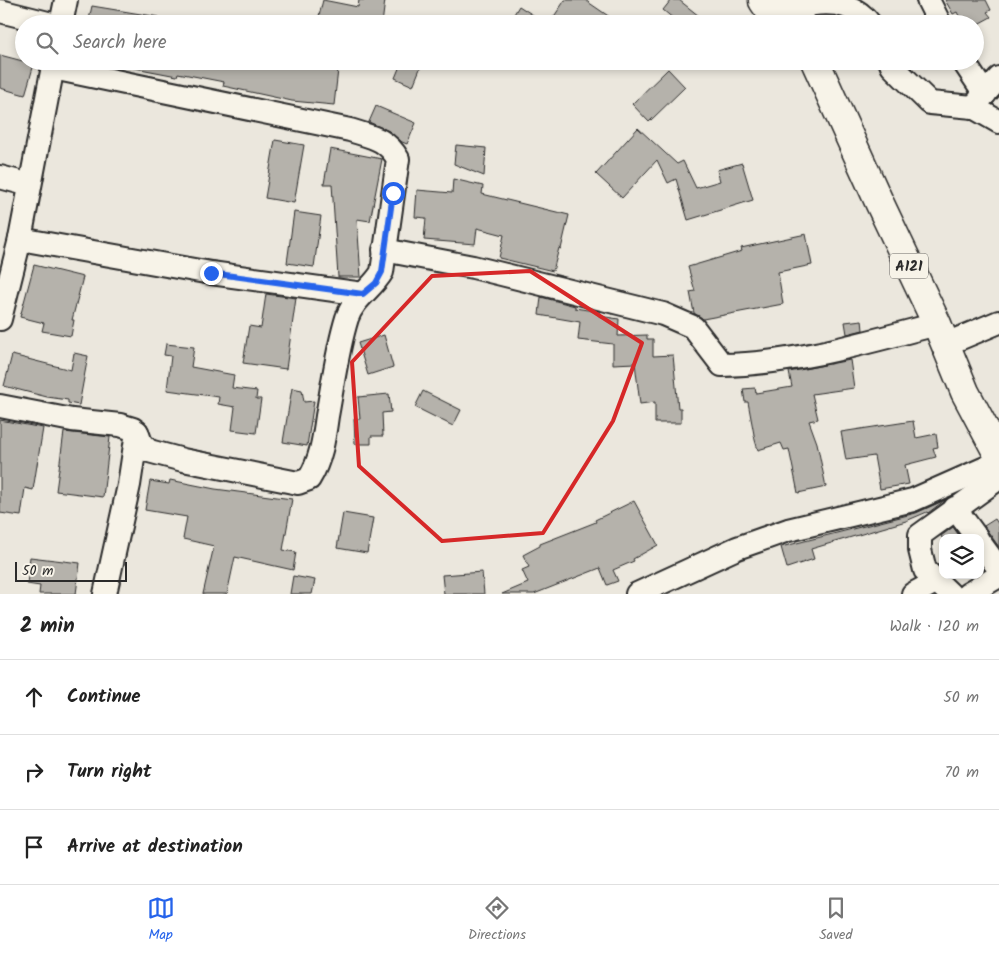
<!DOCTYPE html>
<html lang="en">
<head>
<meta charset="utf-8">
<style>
  body { margin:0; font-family:Kalam,sans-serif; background:#f6f6f6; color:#222 }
  .controls { position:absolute; right:15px; bottom:15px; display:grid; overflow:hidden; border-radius:10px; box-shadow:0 2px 8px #0003 }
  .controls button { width:45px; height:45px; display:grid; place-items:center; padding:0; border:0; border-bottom:1px solid #e0e0e0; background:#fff; color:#222; font:25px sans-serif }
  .scale { position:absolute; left:15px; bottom:12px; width:112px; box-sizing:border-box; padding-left:5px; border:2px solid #2b2b2b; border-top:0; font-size:14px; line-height:18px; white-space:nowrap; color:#2b2b2b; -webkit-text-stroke:4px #f7f3e8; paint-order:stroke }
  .stop { position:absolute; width:15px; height:15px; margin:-11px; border:4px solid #2563eb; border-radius:50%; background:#fff }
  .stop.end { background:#2563eb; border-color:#fff; box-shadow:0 1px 5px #0008 }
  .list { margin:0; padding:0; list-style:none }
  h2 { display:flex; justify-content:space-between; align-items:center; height:65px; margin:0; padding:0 20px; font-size:21px }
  h2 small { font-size:16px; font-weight:400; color:#767676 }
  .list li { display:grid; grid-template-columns:32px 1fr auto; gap:15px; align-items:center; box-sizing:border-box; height:75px; padding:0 20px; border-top:1px solid #e0e0e0 }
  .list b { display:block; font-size:19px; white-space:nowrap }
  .list em { font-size:16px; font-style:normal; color:#767676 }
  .icon { flex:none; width:28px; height:28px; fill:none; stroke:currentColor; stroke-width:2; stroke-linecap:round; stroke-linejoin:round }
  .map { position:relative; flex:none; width:999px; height:594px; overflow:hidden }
  .search { position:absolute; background:#fff; box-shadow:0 2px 8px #0003; left:15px; right:15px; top:15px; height:55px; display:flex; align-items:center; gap:12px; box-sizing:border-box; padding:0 18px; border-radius:28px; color:#767676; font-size:19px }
  .sheet { height:290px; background:#fff }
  nav { display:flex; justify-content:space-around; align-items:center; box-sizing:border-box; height:70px; border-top:1px solid #e0e0e0; background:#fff; font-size:14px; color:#767676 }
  nav a { display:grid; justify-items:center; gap:2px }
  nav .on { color:#2563eb }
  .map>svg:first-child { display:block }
</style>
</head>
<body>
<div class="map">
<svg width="999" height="594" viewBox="0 0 999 594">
  <rect width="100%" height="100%" fill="#ebe7dd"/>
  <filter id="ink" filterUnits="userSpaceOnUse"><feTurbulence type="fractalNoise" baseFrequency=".02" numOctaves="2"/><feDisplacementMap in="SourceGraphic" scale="10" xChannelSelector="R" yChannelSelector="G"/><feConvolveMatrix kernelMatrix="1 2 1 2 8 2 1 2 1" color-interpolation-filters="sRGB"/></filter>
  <g filter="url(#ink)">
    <g fill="#b5b2ab" stroke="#2b2b2b">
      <polygon points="323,0 358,7 359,0 385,0 382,24 334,24 318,20"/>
      <polygon points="565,0 585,0 620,24 549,24"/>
      <polygon points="671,0 679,0 709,24 680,24 663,10"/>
      <polygon points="945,0 986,0 991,10 987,12 991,17 978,24 963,24 957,12 953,14"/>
      <polygon points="92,6 159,17 159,24 88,24"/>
      <polygon points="519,6 547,24 508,24"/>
      <polygon points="0,55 34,64 25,95 0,88"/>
      <polygon points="131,61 278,61 312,68 312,61 339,61 334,105 292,101 223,86 224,82 178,73 177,76 130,67"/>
      <polygon points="402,61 423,61 413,86 395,78"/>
      <polygon points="668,69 685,87 649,122 632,104"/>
      <polygon points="376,106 416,123 407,144 402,142 389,131 369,122"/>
      <polygon points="638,128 677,164 683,161 696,188 720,181 717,170 742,163 753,200 688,220 676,179 668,183 657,160 622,198 596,174"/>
      <polygon points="275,140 304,145 294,203 265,198"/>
      <polygon points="456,145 486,148 484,176 454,164"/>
      <polygon points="330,149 382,159 370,221 357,219 361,277 338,277 332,184 324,184"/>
      <polygon points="453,179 483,186 482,194 569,215 561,249 559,248 553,271 499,258 504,235 477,228 475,244 424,240 426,218 415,217 417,190 452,193"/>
      <polygon points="294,212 321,216 314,267 287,263"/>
      <polygon points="806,234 812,265 778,272 783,304 703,319 694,313 690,292 695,291 688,267 742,251 741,248"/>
      <polygon points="34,265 83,277 72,320 74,320 71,336 42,331 44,323 20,317"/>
      <polygon points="266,294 296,298 286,369 243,363 249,326 261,328"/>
      <polygon points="541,297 575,306 575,308 600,312 599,316 619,319 618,336 647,335 647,339 653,339 653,356 673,355 678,408 681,408 681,423 655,423 655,402 640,404 635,363 613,364 613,344 578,340 580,322 539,315"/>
      <polygon points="862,320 863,330 847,334 845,322"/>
      <polygon points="384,335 393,367 368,375 358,343"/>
      <polygon points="166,344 194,347 191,367 234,375 232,388 257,391 256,399 261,399 256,433 232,430 235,407 218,404 219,397 167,390 171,356 164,355"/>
      <polygon points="74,353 88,356 79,405 68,403 68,400 47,397 4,386 12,355 71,370"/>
      <polygon points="850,360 854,388 812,394 818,419 809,421 817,443 826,487 798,493 789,449 784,450 781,443 758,450 755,440 748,402 745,402 743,389 755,388 756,393 792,387 789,372"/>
      <polygon points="292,388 302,390 304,402 314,401 307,446 283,442"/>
      <polygon points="423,391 461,410 453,426 415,407"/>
      <polygon points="389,394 391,412 382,413 383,436 371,436 371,444 355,444 354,419 360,419 358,397"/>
      <polygon points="0,420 43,428 33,490 25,488 21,516 0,513"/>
      <polygon points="913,421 916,438 936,434 938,447 933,448 936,457 905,465 909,484 880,489 874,456 846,460 841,432"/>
      <polygon points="64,432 110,437 103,497 56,491"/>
      <polygon points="170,480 215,489 292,499 283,550 296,552 293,570 235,557 227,594 203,594 214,546 183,539 187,517 145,510 150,481 169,484"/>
      <polygon points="945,500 928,513 927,512 906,521 811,549 814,559 787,568 781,547 916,513"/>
      <polygon points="634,501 658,545 633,559 634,561 613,570 618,581 607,585 600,568 534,594 502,594 528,583 522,570 529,567 523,555 540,546 540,544 596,522 595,520"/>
      <polygon points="343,513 373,518 367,553 337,548"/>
      <polygon points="995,519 999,525 999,547 984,526"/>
      <polygon points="953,527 961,538 942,538 941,536"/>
      <polygon points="30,557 80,563 76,594 39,594 40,586 27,584"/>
      <polygon points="482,572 484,594 444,594 442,575"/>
      <polygon points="293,576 315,580 312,594 290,594"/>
    </g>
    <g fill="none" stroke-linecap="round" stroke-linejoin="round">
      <g stroke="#2b2b2b" stroke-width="26">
        <g id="minor">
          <polyline points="928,0 940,24"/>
          <path d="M795,8C824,0 852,0 870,24"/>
          <polyline points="0,11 52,24"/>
          <polyline points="61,24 66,0"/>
          <polyline points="890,61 892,66 930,103 973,107 999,122"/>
          <polyline points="963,61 985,94"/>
          <polyline points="973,107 999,78"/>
          <polyline points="0,177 30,185"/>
          <polyline points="20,239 211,273 363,294"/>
          <path d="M384,250L473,267L663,314L693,327L722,365C795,364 867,342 937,324"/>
          <polyline points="0,319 20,239 54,61"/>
          <polyline points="944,345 999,322"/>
          <path d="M0,406L72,420L120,425L133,429L137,432L141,443L149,451L183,460L298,483L309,479C321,460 324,438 327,416C333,384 337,350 347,318C354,298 372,289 382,272L398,159C386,138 371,137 350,130L53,68"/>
          <polyline points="955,508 977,538"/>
          <polyline points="980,543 999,569"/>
          <polyline points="105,594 129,485 137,432"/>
          <polyline points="637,594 737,548 788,530 913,500 999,462"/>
          <polyline points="913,594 937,581"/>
          <polyline points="950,594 925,570 920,550 920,535 999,478"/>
          <polyline points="968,594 999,576"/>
        </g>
      </g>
      <g stroke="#2b2b2b" stroke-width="31">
        <g id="major">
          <polyline points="790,0 801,24"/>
          <polyline points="763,1 779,24"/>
          <polyline points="815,61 880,204 937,324 965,392 999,456"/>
        </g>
      </g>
      <use href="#minor" stroke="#f7f3e8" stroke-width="22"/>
      <use href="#major" stroke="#f7f3e8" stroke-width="28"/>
    </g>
  </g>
  <g fill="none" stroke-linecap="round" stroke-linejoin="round" filter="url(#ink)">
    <polyline stroke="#2563eb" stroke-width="6" points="211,273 363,294 376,283 382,272 393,193"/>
  </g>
  <path fill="none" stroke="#d62828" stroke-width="4" stroke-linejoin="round" d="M530,271L642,343L613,421L543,533L442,541L359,466L352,362L432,276Z"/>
  <g text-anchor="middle" stroke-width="4" stroke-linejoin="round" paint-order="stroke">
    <rect fill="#f7f3e8" stroke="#686764" stroke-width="1" x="890" y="253.5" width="38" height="25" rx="4"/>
    <g font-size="15" font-weight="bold" fill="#2b2b2b">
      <text x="909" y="271">A121</text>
    </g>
  </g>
</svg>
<div class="controls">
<button><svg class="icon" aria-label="layers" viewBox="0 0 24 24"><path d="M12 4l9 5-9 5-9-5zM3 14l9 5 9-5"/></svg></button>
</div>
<div class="scale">50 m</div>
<div class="stop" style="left:393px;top:193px"></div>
<div class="stop end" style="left:211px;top:273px"></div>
<div class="search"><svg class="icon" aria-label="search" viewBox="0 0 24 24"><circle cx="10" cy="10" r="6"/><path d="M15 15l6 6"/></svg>Search here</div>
</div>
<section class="sheet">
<h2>2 min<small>Walk · 120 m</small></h2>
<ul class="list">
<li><svg class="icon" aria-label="ahead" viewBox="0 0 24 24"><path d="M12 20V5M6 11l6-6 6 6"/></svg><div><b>Continue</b></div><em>50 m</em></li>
<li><svg class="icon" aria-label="right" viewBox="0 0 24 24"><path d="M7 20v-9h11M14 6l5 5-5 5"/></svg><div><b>Turn right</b></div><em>70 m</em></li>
<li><svg class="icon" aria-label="arrive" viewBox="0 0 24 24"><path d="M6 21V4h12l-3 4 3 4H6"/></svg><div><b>Arrive at destination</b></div></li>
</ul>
</section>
<nav>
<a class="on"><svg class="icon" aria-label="map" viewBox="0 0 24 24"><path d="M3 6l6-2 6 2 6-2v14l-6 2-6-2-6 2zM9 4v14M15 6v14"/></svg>Map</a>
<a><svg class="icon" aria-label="directions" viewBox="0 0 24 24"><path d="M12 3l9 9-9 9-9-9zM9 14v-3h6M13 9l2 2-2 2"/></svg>Directions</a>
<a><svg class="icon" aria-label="saved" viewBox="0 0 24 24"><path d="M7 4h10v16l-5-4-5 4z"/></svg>Saved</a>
</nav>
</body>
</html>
